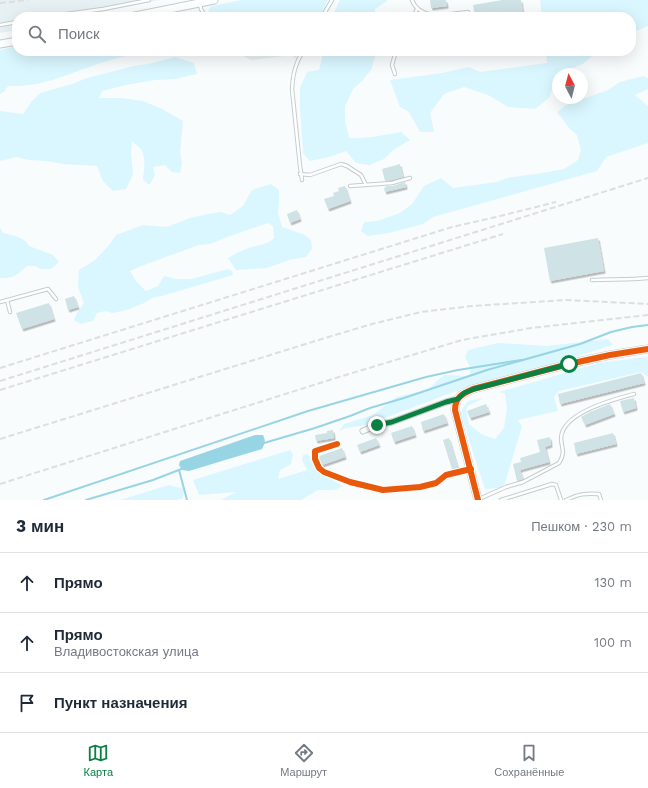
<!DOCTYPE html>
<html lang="ru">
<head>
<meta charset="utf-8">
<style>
  body { margin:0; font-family:"Work Sans",sans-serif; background:#f2f2f3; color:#1f2937 }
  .compass { position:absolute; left:552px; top:68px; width:36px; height:36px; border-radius:50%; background:#fff; box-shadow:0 4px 16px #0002; rotate:353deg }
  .stop { position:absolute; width:12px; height:12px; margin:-9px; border:3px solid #0b8043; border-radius:50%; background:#fff }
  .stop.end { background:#0b8043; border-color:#fff; box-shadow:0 1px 4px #0008 }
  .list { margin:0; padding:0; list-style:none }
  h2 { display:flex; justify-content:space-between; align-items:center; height:52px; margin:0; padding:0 16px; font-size:17px }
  h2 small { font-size:13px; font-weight:400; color:#747a83 }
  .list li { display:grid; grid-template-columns:26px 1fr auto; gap:12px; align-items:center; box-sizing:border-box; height:60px; padding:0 16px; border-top:1px solid #e0e1e3 }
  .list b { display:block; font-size:15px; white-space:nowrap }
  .list p { margin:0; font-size:13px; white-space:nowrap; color:#747a83 }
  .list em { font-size:13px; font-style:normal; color:#747a83 }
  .icon { flex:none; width:22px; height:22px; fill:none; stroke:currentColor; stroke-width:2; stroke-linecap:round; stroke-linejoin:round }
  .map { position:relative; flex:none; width:648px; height:500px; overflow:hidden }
  .search { position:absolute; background:#fff; box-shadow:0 4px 16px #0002; left:12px; right:12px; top:12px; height:44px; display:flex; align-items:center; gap:10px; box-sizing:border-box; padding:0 14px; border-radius:16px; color:#747a83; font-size:15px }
  .sheet { height:232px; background:#fff }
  nav { display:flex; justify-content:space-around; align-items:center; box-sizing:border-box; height:56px; border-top:1px solid #e0e1e3; background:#fff; font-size:11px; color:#747a83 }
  nav a { display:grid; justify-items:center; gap:2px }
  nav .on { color:#0b8043 }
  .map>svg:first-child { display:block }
</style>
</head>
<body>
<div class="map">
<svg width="648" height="500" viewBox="0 0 648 500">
  <defs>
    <filter id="shadow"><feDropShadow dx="1.5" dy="2.5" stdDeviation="0" flood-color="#0004"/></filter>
  </defs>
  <rect width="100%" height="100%" fill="#f9fcfd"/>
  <g fill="#e7f1f4">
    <polygon points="0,0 159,0 78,17 17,17 17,30 0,33"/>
    <polygon points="236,51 300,51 295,59 292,55 251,60 237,53"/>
  </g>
  <g fill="#daf6fe">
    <path d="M241,0H328L320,15L317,17H210C207,13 208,9 212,6Z"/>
    <polygon points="340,0 387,0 387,1 375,9 375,17 332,17"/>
    <polygon points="540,0 648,0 648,26 631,33 631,17 542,17"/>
    <path d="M17,46V51H160C143,53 127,55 111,60C78,69 45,88 9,86L6,88L5,91L0,94V50Z"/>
    <path d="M322,51H377L371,70L362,81L353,89L345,106V121L349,138C367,139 384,135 401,132L410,140L393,150L384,159L369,165L356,163L346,151L329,157L310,161L303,153L300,107V88L307,72L319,70L322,58Z"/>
    <polygon points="546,51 598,51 583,64 563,72 562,74 558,74 558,79 554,83 549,98 535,109 508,107 488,95 464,87 444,94 430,113 434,132 420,132 409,112 400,107 390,80 442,73 469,67 480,72 547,63"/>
    <path d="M175,57L194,63L197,74L175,79L155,80L126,85L102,91L99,98H121L143,101L162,109L183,121L180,152L182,163L180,173L172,172L165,165L153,167L155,175L149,185L143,179C144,170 146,159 142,151C140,147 135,144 132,141L131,152L133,174L126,189L113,191L103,181L97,166L63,164L46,161L29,160L16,157L0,161V111L23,114L32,101L40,93L72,84L87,78L134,66L148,64Z"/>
    <polygon points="643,76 648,78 648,89 635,95 648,106 648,143 606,157 597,171 433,217 423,224 389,233 368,236 361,231 364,222 377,221 400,213 412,204 424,186 441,178 453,188 497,182 507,178 542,173 564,169 578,160 581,150 577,135 569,128 557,112 566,105 608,90 620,82"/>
    <path d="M271,184L279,190V202L278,213L282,227L303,234L311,240L312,249L306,257L289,260L267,268L236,270L228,258C234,255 240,251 246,249C255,245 267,246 274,238L273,226L268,223L230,236L210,244L199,245L144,265L130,271L136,281L146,291L158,286L164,276L176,279H191L228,269L232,271L233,275L162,296L154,297L144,303L127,310L112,313L105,311L97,313L93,321L81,324L74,320L77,313L84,303L78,287L79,270L95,260L110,244L116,235L143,225L167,227L190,218L208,214L221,212L230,215L243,206L252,190Z"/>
    <path d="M0,227L3,233C13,236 24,236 29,246L53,255L59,262L51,269H41L35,266H27C18,274 14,279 0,278Z"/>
    <polygon points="608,339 613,345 517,375 456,391 366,425 346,428 339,431 344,424 373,415 396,397 427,390 444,375 469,376 471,369 465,357 468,350 498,343 547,346"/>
    <polygon points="645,357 648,357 648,377 641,372 559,391 554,397 558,411 518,420 522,426 505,483 500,488 485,489 460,412 468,401 484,398 468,406 466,410 469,424 481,434 495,439 504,428 507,408 505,394 499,392 599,363"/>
    <polygon points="290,450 293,454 291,464 280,470 278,479 307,470 302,460 303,455 308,454 317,471 343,486 334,490 318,490 301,500 221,500 236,492 199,495 193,480"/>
    <polygon points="169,485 184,489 183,498 177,500 120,500"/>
  </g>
  <path fill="#98d5e4" d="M255,435H263C266,441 265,443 262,449L189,471L182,470L179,465L180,461Z"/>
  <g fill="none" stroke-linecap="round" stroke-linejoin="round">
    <g stroke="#98d5e4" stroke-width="2">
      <polyline points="264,443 315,428 350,416 370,408 404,398 487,370 580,344 611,332 632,327 648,325"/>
      <polyline points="179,470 187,500"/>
      <polyline points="44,500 308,411 426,377 458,370 521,360"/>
      <polyline points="86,500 153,480 184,468"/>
    </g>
  </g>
  <g fill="#cfe2e6" filter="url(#shadow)">
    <polygon points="430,0 446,0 447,6 431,8"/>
    <polygon points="502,0 521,0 523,13 498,17 475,17 473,5"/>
    <polygon points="400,164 403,177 392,180 385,181 382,169"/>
    <polygon points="405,182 406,187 385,192 384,188 386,187 386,186 393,186"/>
    <polygon points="345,186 350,201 328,209 324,199 334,196 333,193 339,191 338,188"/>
    <polygon points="297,210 300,219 290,223 287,214"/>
    <polygon points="598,238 604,271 550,281 544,248"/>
    <polygon points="74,296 78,307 68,310 65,299"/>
    <polygon points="49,303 54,319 22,329 16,313"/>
    <polygon points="641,373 644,383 560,404 558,394"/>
    <polygon points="634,398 636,408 623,412 620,401"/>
    <polygon points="486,404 489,412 470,418 467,411"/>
    <polygon points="610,404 614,414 585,425 581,417 590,412"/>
    <polygon points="444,414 447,423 423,431 421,422"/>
    <polygon points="412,426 415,435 394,442 391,433"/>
    <polygon points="333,430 334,438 316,441 315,435 327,433 327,431"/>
    <polygon points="613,433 616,444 576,454 574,443"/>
    <polygon points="550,437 551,445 545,447 549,462 520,470 523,479 517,481 513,464 521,462 520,458 540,452 537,440"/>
    <polygon points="376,438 379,445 360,452 357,445"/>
    <polygon points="449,438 458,468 452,469 443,440"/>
    <polygon points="342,448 345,457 322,465 319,456"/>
  </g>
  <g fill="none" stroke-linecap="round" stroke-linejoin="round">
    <g stroke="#c5cdcf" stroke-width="4.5">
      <g id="lane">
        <path d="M412,0C420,22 450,14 468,12"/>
        <polyline points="200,3 201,9 205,17"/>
        <polyline points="45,17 103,9 149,0"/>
        <polyline points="322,17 332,0"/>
        <polyline points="413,17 417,9"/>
        <polyline points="0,25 17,22"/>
        <polyline points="283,51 289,52 296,51"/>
        <polyline points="395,74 392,65 396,51"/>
        <polyline points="300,174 310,175 341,164 347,166 361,175 366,185"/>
        <path d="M302,180L300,166L292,89C293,74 295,64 303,51"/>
        <polyline points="350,186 392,183 410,178"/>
        <path d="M592,280C610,279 629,280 648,278"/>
        <polyline points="7,300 10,312"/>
        <polyline points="0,302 48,289 56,299"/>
        <path d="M479,499L506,487L523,482L559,463C568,450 558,444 562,433C569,411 615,399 634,394"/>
        <polyline points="501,500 552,484 556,485 561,500"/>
        <path d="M566,500C579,494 585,493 599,494L601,500"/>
      </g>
    </g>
    <g stroke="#c5cdcf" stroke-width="7">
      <g id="street">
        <polyline points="363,431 377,425 392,422 446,402 458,399"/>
        <polyline points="337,444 315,451 315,459 319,468 324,472 350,482 383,490 420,487 436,483 446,475 471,469"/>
      </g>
    </g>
    <g stroke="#c5cdcf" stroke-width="9">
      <g id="secondary">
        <polyline points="130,17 214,0"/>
        <polyline points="0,44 17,41"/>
        <path d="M478,500L455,410C455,397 462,394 473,389L569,364L610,355L648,349"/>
      </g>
    </g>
    <use href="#lane" stroke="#feffff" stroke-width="2.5"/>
    <use href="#street" stroke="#feffff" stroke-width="5"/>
    <use href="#secondary" stroke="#feffff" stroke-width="7"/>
    <g stroke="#dddede" stroke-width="2" stroke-dasharray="6 3" stroke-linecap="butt">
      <polyline points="0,3 28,0"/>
      <polyline points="0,368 452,227 496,217 556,202"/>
      <polyline points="0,381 648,178"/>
      <polyline points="0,390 503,234"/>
      <polyline points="0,439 325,338 372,324 421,312 472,306 566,300 648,304"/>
      <polyline points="0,484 339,377 462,340 531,328 648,315"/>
    </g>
    <g stroke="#fff" stroke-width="8">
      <g id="cycleway">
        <polyline points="337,444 315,451 315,459 319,468 324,472 350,482 383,490 420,487 436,483 446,475 471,469"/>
        <path d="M478,500L455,410C455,397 462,394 473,389L569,364L610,355L648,349"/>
      </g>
    </g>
    <use href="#cycleway" stroke="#e8590c" stroke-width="6"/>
  </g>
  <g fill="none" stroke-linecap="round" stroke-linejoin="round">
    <polyline stroke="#0b8043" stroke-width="5" points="377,425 392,422 446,402 458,399 464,393 474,389 569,364"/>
  </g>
</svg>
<svg class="compass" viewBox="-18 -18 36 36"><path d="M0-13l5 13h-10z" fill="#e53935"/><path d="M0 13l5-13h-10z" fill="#747a83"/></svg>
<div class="stop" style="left:569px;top:364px"></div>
<div class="stop end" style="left:377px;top:425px"></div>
<div class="search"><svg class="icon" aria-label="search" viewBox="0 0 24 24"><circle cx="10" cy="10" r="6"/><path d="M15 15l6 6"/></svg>Поиск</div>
</div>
<section class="sheet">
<h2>3 мин<small>Пешком · 230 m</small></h2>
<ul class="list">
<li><svg class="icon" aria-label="ahead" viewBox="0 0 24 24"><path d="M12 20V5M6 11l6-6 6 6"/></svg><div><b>Прямо</b></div><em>130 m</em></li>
<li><svg class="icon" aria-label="ahead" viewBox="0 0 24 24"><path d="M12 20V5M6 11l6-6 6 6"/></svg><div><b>Прямо</b><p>Владивостокская улица</p></div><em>100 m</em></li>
<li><svg class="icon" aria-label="arrive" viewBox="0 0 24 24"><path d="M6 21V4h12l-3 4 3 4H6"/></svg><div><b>Пункт назначения</b></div></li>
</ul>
</section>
<nav>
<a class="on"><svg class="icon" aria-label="map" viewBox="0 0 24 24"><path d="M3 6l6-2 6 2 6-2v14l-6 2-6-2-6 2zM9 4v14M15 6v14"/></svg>Карта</a>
<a><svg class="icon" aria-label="directions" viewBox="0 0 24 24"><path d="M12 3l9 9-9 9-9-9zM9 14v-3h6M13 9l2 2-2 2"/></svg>Маршрут</a>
<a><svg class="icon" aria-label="saved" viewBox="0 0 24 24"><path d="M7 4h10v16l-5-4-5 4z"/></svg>Сохранённые</a>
</nav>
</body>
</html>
